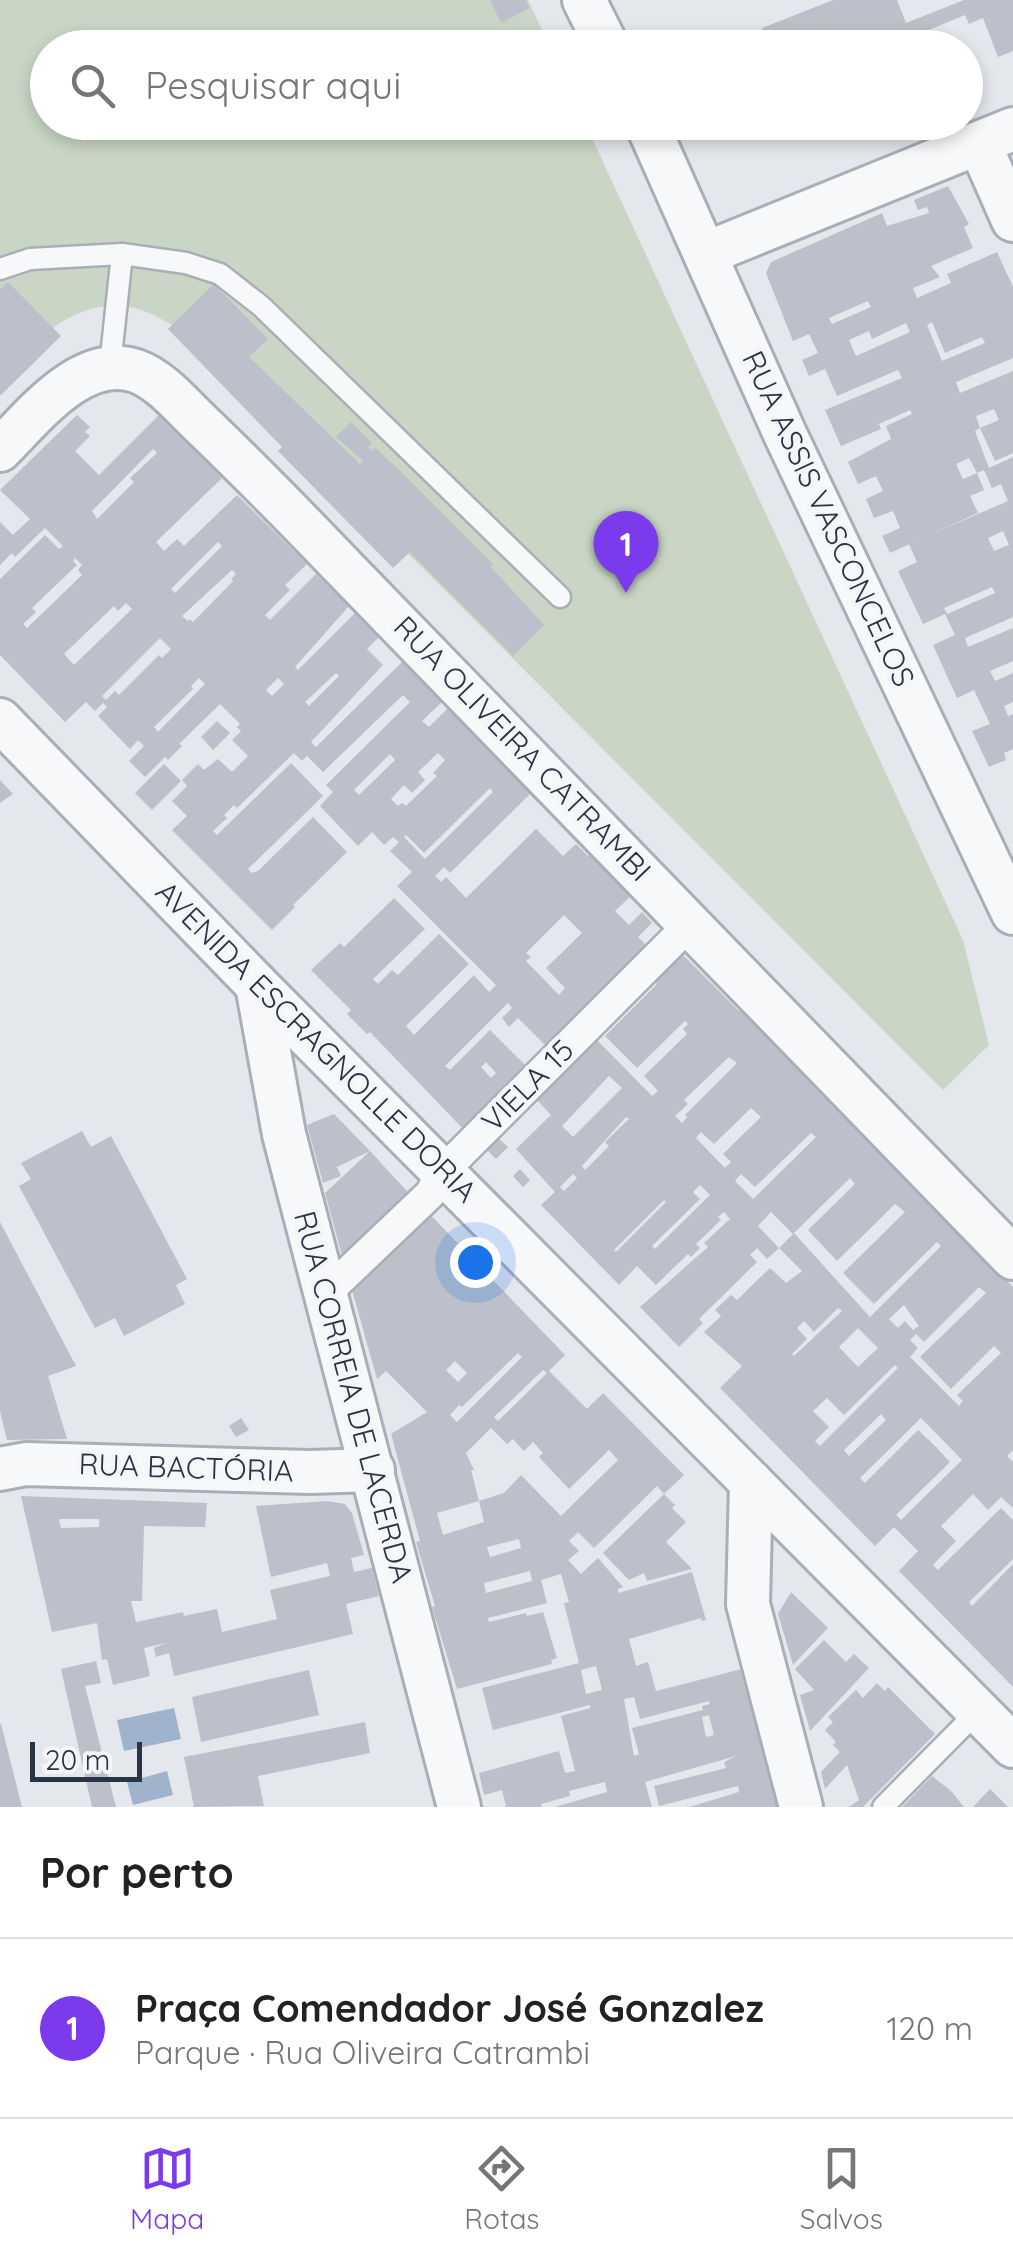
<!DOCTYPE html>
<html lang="pt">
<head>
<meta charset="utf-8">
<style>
  body { margin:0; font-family:Quicksand,sans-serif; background:#f6f6f6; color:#222 }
  .scale { position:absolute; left:30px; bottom:25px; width:112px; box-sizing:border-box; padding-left:10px; border:5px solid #2b3445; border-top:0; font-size:28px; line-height:35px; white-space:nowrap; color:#2b3445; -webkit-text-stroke:8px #f4f6f9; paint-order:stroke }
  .you { position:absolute; left:475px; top:1262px; width:35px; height:35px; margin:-25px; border:8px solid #fff; border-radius:50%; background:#1a73e8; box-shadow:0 0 0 15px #1a73e833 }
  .badge { display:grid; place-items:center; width:65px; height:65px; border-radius:50%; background:#7c3aed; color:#fff; font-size:32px; font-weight:700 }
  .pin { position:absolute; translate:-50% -82px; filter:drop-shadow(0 2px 5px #0008) }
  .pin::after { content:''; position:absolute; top:52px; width:35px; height:30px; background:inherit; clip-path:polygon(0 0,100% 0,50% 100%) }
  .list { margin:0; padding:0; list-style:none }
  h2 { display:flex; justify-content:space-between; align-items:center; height:130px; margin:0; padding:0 40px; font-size:42px }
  h2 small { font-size:32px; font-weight:400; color:#767676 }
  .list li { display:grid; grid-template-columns:65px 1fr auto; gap:30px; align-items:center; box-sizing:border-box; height:180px; padding:0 40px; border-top:2px solid #e0e0e0 }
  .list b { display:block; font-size:38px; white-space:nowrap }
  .list p { margin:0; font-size:32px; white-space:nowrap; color:#767676 }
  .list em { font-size:32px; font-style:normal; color:#767676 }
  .icon { flex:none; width:55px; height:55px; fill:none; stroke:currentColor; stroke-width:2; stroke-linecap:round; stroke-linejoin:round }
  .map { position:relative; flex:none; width:1013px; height:1807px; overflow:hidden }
  .search { position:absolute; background:#fff; box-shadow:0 5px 15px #0003; left:30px; right:30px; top:30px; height:110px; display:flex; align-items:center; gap:25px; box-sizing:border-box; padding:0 35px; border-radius:55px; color:#767676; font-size:38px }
  .sheet { height:310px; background:#fff }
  nav { display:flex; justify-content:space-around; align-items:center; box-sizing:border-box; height:140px; border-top:2px solid #e0e0e0; background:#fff; font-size:28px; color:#767676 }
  nav a { display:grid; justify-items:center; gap:5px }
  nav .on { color:#7c3aed }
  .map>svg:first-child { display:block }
</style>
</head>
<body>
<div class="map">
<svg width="1013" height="1807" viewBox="0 0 1013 1807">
  <rect width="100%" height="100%" fill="#e4e7ec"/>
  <path fill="#c9d6c5" d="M0,0H528L550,47L48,48V122L585,123L963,940L989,1045L943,1090L191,336C173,326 154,313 135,308C81,294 34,340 0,374Z"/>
  <g fill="#9fb4cc">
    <polygon points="174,1708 181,1739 124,1751 117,1720"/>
    <polygon points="167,1771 173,1795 133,1805 127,1782"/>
  </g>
  <g fill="#bbc0ca" fill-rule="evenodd">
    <polygon points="490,0 526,0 529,8 501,23"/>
    <polygon points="833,0 897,0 906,23 964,0 1013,0 1013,51 998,57 983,18 969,24 965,15 912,37 916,48 770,48 762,28"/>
    <polygon points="801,122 827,122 827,123 805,132"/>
    <path d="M948,186L969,224L964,227L973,248L931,266L940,277L913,288L917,298L951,283L947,274L997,252L1013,287V358L956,382L960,393L1013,371V453L995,461L980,428L999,420L994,409L976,416L980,428L975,431L989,468L1013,457V617L965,638L968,647L1013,628V661L990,671L995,681L1013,673V702L1004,706L1008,716L1013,714V749L1004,753L1006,760L989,767L972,731L990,724L974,690L957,698L933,645L955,635L945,614L923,624L898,571L917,562L909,544L1008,501L1001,484L992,488L984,470L977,473L969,458L956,464L963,479L977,473L984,490L970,496L978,513L890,553L882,536L900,528L893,511L874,518L866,499L883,491L876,476L858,484L848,462L891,439L886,426L912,414L910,410L879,424L881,429L841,446L825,410L902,378L898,370L837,396L825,369L809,376L802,360L818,353L809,334L793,341L766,273L771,262L882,213L887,226L929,213L927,207L918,210L914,200ZM868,301L871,307L832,324L829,318ZM932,322L945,353L982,337L985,343L942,361L927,325ZM906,323L910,332L856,356L849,340L869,331L872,339ZM1003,531L1009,545L994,551L988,538ZM992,587L995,593L947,614L944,608Z"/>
    <polygon points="8,282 61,336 0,396 0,290"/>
    <polygon points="214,284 268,339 249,357 360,464 363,461 336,437 351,422 372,443 368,447 373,451 375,448 395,466 493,564 491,567 544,625 513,656 410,552 393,568 278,451 282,447 168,329"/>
    <path d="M77,415L90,427L85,432L90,436L75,451L99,475L159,415L222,478L156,542L164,551L177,539L184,546L237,495L307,564L285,585L290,590L265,615L270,620L316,574L349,606L295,667L298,670L355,613L379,637L367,649L383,665L311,742L316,747L403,661L442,702L422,721L429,727L448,708L531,793L450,873L444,867L435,876L441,882L446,877L466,898L536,829L563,856L576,844L588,856L593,851L634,893L615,911L629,925L642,912L652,923L638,937L651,950L550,1050L518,1018L509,1027L502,1018L512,1008L508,1003L445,1066L450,1070L490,1030L530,1070L467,1133L370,1032L367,1034L347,1014L351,1010L311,970L340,943L344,947L394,898L425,929L373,979L378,984L392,970L398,975L439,934L469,964L406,1026L414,1035L474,975L489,992L496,985L397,886L412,872L390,851L399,842L393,837L384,845L372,832L358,846L320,806L333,792L326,785L410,702L403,695L323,772L307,756L302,761L294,753L237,808L234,805L224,815L227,818L213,831L217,835L291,763L323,796L248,869L251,873L258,871L313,817L347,852L293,905L295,907L272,930L172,830L187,816L172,801L187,786L182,780L198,764L204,770L218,759L232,772L248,756L232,740L241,731L237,727L240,724L220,704L179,744L182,746L168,760L165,757L145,777L129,761L144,746L138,740L130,749L98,716L107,707L103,703L95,711L86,702L65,722L0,655V579L45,535L59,549L63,546L45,528L15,557L12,553L0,565V522L13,535L30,519L0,490ZM153,449L157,453L130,478L134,482L97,519L92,511ZM218,542L222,546L175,593L171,589ZM75,558L82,565L78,570L82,575L27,628L23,624L36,612L32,608L77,565L73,561ZM232,570L236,574L231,579L233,581L193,622L190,619L188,621L182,616ZM126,603L132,609L74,665L64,654L114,606L118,611ZM160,638L171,649L162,658L159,655L119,695L115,691L106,700L102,696ZM336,673L339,676L309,706L305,702ZM199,678L205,684L158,732L154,727L193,689L191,686ZM278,678L284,684L272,696L266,690ZM438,753L445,760L433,773L437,776L406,806L402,803L398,806L391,799L404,785L412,793L425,780L418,772ZM390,754L395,760L359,795L354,790ZM490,788L493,792L425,859L404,837L406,835L424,853ZM564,915L582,933L546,968L565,988L559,995L526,961L531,957L526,953ZM486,1062L496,1073L491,1078L481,1067Z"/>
    <polygon points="217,721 230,733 213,750 201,737"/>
    <polygon points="164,764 181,781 152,810 135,793"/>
    <polygon points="0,780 13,794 0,803"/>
    <path d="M681,953L739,1011L742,1007L1013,1287V1450L1007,1456L1013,1462V1508L1001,1497L988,1510L973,1494L941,1526L956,1541L933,1565L938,1570L1001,1508L1013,1520V1559L969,1602L972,1606L1013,1564V1687L899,1571L918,1551L894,1527L875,1546L720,1388L742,1366L704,1332L721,1316L715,1310L731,1295L737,1300L770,1268L786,1283L802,1271L779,1248L794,1233L870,1317L941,1246L937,1242L874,1304L843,1273L905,1212L895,1204L837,1261L808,1230L855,1184L850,1178L793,1234L771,1212L758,1226L779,1248L767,1259L757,1248L750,1255L757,1262L699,1319L703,1323L679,1347L640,1307L708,1247L704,1243L730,1219L724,1212L718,1217L721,1220L696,1244L700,1248L691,1257L688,1254L656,1285L637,1266L619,1285L541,1205L555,1192L516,1149L551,1115L535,1098L595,1038L652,1096L658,1091L644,1076L687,1034L683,1029L688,1024L685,1021L637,1068L605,1036L657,984L654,980ZM729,1057L737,1063L685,1115L687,1117L682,1123L675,1116L688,1104L684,1100ZM609,1076L622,1088L573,1137L562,1126ZM751,1108L761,1117L723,1154L731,1162L725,1168L696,1138L701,1132L714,1144ZM626,1117L629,1119L605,1142L609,1146L585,1170L582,1166ZM811,1133L816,1137L753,1199L735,1181L741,1174L755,1187ZM573,1174L577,1178L564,1191L560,1187ZM700,1185L710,1195L655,1249L652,1246L700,1199L693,1192ZM664,1200L666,1202L616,1252L614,1250ZM979,1287L986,1293L920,1357L951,1389L994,1346L1001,1353L957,1395L963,1401L959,1406L910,1357L918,1348L910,1340L916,1334L924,1342ZM904,1305L919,1326L913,1330L905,1321L898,1328L889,1319ZM838,1308L842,1311L794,1356L792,1354L807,1339L797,1328L804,1321L814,1332ZM858,1328L878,1348L858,1367L839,1347ZM895,1365L898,1368L820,1446L815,1441L829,1427L813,1411L827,1398L844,1415ZM881,1414L886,1420L849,1456L844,1450ZM921,1418L962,1460L901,1520L896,1515L950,1462L934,1445L918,1430L865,1483L860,1478Z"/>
    <polygon points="334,1114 370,1151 337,1167 341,1176 323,1183 307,1125"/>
    <polygon points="82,1131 91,1147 111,1136 187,1279 176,1285 185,1304 124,1336 115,1318 95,1328 19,1186 31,1179 21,1163"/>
    <polygon points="496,1136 508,1147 496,1159 484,1147"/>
    <polygon points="370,1151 416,1201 344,1263 325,1193"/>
    <polygon points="520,1169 530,1180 523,1187 513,1176"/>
    <path d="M421,1205L565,1355L547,1373L549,1371L587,1409L603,1393L684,1475L664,1494L657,1486L594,1548L578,1532L569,1541L579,1551L568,1560L581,1574L598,1558L623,1587L618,1589V1593L692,1572L706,1620L702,1621L701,1618L629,1639L636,1666L648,1662L656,1691L742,1669L778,1807H689L739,1792L738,1786L659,1806L654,1786L726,1768L724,1762L736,1756L645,1782L652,1807H555L607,1792L605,1782L569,1791L570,1796L541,1804L542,1807H506L502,1790L484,1795L479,1773L559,1751L565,1773L575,1771L561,1716L590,1708V1705L493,1730L482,1688L579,1663L564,1603L569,1602L561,1574L541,1580L547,1603L488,1618L489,1622L526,1613L527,1616L543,1612L557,1658L551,1660L552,1664L457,1689L432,1607L435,1606L416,1542L420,1541L391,1434L427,1412L386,1371L377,1379L348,1276ZM518,1353L522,1357L457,1422L450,1415L459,1405L462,1407ZM455,1361L467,1373L458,1382L446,1370ZM543,1370L547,1373L498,1421L494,1417ZM491,1428L507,1444L513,1439L524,1451L533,1442L543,1453L539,1457L569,1489L609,1450L618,1460L561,1516L521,1475L504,1493L479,1501L484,1522L443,1535L437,1513L479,1501L471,1470H474L466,1453ZM519,1539L521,1548L490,1557L487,1547ZM530,1571L532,1581L486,1593L484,1583ZM596,1666L602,1690L586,1694L581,1670ZM634,1697L640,1719L709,1701L710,1704L702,1706L703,1710L632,1728L639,1754L634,1756L624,1699ZM709,1715L714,1735L706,1737L702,1717Z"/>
    <polygon points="0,1222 76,1366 48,1376 67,1439 7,1440 0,1411"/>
    <polygon points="241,1418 249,1430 236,1437 229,1426"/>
    <polygon points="664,1494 675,1505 672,1508 686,1522 666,1542 692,1569 647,1581 644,1573 629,1580 603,1553"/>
    <path d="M21,1496L207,1503L205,1527L144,1526L142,1601H131L136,1622L183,1612L184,1616L217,1609L222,1632L277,1619L270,1590L330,1576L327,1563L271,1577L256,1506L327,1501L345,1504L352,1513L364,1555L351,1558L354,1572L372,1568L379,1596L346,1604L353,1634L174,1676L169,1653L156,1657L154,1648L166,1643L144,1648L150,1676L113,1685L107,1659L102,1660L97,1623L52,1632ZM59,1519H99V1527L61,1528Z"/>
    <polygon points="791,1592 828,1628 793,1665 778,1614"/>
    <polygon points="824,1640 846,1662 854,1654 869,1668 810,1731 800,1695 814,1690 795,1669"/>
    <polygon points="96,1661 101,1683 85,1686 116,1807 92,1807 61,1669"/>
    <polygon points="309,1670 319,1715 201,1742 192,1697"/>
    <polygon points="877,1683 885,1691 888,1687 935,1734 863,1807 849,1807 859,1800 847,1765 825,1789 821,1772 840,1752 833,1745 836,1742 825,1730 833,1722 828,1717 856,1690 863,1698"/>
    <polygon points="365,1722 370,1753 258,1776 264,1806 194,1807 184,1757"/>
    <polygon points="0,1724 1,1724 22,1807 0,1807"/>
    <polygon points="932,1776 951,1791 964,1807 902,1807"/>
    <polygon points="990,1789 1008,1807 973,1807"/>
  </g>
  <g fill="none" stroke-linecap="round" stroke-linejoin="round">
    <g stroke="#a9aeb7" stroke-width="25">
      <g id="service">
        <polyline points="122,254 186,263 220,274 261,306 560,597"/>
        <polyline points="0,269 30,259 122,254 110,366"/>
        <polyline points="883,1807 978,1711"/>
      </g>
    </g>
    <g stroke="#a9aeb7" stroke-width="35">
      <polyline id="pedestrian" points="325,1294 430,1194 444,1170 692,922"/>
    </g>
    <g stroke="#a9aeb7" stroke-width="48">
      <g id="minor">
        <polyline points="584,0 608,48"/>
        <polyline points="646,122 785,434 1013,913"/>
        <polyline points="979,143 1013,220"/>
        <polyline points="707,253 1013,129"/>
        <path d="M0,450C34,416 82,353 136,371C161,380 181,405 200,423C249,470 297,519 344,568C568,796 791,1026 1013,1258"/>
        <polyline points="0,720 257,985 1013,1746"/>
        <polyline points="257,985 284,1134 459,1807"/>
        <polyline points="0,1469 26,1464 310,1472 373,1470"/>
        <polyline points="751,1482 748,1604 801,1807"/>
      </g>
    </g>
    <use href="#service" stroke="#f7f8fa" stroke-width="20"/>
    <use href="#pedestrian" stroke="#f7f8fa" stroke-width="30"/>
    <use href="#minor" stroke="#f7f8fa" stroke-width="42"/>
  </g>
  <g text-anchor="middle" stroke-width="9" stroke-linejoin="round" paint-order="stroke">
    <g font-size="30" fill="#2b3445" stroke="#f4f6f9">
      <text transform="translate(828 519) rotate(65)" y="10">RUA ASSIS VASCONCELOS</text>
      <text transform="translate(522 749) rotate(46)" y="10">RUA OLIVEIRA CATRAMBI</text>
      <text transform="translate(316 1042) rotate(45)" y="10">AVENIDA ESCRAGNOLLE DORIA</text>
      <text transform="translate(528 1086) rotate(-45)" y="10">VIELA 15</text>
      <text transform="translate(353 1397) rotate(75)" y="10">RUA CORREIA DE LACERDA</text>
      <text transform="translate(186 1468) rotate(2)" y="10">RUA BACTÓRIA</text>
    </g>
  </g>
</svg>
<div class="scale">20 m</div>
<div class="you"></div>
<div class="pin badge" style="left:626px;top:593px">1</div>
<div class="search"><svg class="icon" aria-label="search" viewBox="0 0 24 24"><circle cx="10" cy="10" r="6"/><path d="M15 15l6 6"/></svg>Pesquisar aqui</div>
</div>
<section class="sheet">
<h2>Por perto<small></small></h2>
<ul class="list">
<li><span class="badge">1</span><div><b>Praça Comendador José Gonzalez</b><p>Parque · Rua Oliveira Catrambi</p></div><em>120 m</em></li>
</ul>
</section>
<nav>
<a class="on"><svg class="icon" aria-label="map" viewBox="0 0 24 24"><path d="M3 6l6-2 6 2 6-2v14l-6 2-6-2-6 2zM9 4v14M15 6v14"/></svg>Mapa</a>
<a><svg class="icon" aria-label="directions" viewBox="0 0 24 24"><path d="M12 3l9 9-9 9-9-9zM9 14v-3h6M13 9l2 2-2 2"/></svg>Rotas</a>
<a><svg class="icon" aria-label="saved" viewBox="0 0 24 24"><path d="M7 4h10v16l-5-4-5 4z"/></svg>Salvos</a>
</nav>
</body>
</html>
